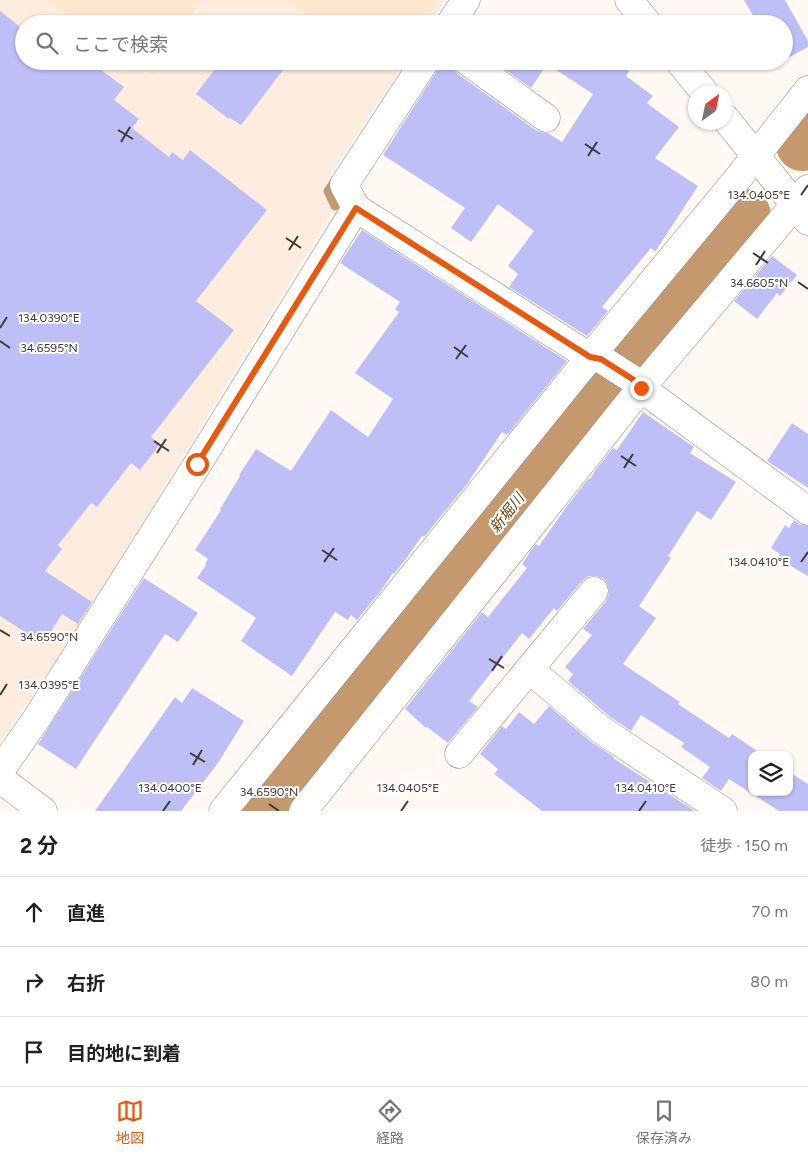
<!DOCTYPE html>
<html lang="ja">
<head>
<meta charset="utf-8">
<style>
  body { margin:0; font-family:Figtree,"Noto Sans JP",sans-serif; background:#f6f6f6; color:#202124 }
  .controls { position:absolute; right:15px; bottom:15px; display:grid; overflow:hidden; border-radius:10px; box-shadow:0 1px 4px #0004 }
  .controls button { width:45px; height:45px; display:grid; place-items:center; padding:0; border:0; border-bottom:1px solid #e0e0e0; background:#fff; color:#202124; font:25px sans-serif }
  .compass { position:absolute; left:688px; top:85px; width:45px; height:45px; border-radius:50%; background:#fff; box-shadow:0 1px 4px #0004; rotate:33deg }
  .stop { position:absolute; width:15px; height:15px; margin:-11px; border:4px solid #ea580c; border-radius:50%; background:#fff }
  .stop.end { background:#ea580c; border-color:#fff; box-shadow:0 1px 5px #0008 }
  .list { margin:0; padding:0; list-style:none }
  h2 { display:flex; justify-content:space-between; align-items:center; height:65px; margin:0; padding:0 20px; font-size:21px }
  h2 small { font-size:16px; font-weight:400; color:#757577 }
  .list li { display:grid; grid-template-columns:32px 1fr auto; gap:15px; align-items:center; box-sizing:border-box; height:70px; padding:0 20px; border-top:1px solid #e0e0e0 }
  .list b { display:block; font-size:19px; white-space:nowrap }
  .list em { font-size:16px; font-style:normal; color:#757577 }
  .icon { flex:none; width:28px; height:28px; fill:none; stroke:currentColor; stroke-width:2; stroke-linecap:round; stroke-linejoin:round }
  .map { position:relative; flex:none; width:808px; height:811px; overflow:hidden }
  .search { position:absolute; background:#fff; box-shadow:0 1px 4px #0004; left:15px; right:15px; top:15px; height:55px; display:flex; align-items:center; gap:12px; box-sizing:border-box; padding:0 18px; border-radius:28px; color:#757577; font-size:19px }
  .sheet { height:275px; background:#fff }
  nav { display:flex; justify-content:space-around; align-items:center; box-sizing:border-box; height:70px; border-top:1px solid #e0e0e0; background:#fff; font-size:14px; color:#757577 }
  nav a { display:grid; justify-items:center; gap:2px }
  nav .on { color:#ea580c }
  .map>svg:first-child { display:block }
</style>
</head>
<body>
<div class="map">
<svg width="808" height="811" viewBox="0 0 808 811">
  <rect width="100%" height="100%" fill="#fff8f3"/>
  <polygon fill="#feedde" points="0,0 445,0 429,24 24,24 24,61 405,61 323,186 331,214 70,640 0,743"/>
  <g fill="#fee6d0">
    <polygon points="47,0 202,0 186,24 81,24"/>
    <polygon points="286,0 438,0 423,24 322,24"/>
    <polygon points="133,61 161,61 152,75"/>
  </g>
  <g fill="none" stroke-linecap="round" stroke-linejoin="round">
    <g stroke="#c6986d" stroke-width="9">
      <polyline points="335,206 328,191 336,179"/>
      <polyline points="595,375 609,384"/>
    </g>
    <g stroke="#c6986d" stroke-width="52">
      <polyline points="802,145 808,138"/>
      <polyline points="268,811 609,384 745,215"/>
    </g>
  </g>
  <g fill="#bfbff8">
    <polygon points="744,0 785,0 808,41 808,47 784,60 784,24 758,24"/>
    <polygon points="0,11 24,30 24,61 89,61 124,87 114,100 139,119 132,128 169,157 172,152 183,160 190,150 267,210 196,301 234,330 151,437 160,444 140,470 131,463 97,507 91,503 58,545 62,549 45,571 92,602 78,624 62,614 43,644 0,616"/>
    <polygon points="221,61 290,61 241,125 230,118 229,119 196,94"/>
    <polygon points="443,61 452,61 453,68 458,74 537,131 544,133 548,133 562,142 593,94 547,64 531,88 500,66 503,61 614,61 629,71 626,76 653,96 647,103 679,127 655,158 698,186 655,252 651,248 602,307 608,311 587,336 509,287 518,274 508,266 534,231 498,204 471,242 451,228 465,208 383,155"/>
    <polygon points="362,230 567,361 507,435 502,432 467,484 424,537 422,536 406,559 394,574 393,573 380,592 357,620 351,615 348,620 335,612 292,676 241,641 256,618 197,578 206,565 205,564 208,559 195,550 221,510 220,509 240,476 239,475 256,449 291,471 331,410 368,437 393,399 355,373 399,312 395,309 400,302 340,263"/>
    <polygon points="772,256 797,275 780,296 777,293 757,319 734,301"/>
    <polygon points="643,412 694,447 690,453 736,482 711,520 697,511 668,556 671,558 639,606 656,618 623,664 680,702 678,704 729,738 732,734 763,755 752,755 752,792 789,792 789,772 808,784 808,811 779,811 729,779 721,791 702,778 710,767 681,747 684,743 641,715 631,731 609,716 568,681 573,674 565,667 592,635 583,629 606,601 609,594 608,585 604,579 597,576 589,576 582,581 557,611 554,608 529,639 522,633 469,701 478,707 448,743 427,727 426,728 405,709 482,612 488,617 527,568 522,564 532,549 536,544 539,546 567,506 589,478 590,479 596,469 613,448 617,450"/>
    <polygon points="792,423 808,434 808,488 767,461"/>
    <polygon points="794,520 799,524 808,526 808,576 777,558 780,554 771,548 785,525 789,528"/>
    <polygon points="144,578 198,613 178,642 165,634 76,769 38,744"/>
    <polygon points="192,688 244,721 218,763 181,811 95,811 175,697 182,703"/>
    <polygon points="549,706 590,741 614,757 613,758 695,811 542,811 494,774 498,769 480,754 502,726 506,729 519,712 534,724"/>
  </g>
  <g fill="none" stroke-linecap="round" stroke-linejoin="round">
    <g stroke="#8f867d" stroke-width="29">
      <g id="minor">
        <polyline points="450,24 466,0"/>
        <polyline points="467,61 546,118"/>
        <polyline points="356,208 590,357 601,359 637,382 641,388 808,511"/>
        <polyline points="529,669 600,729 723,811"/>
        <polyline points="459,754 594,591"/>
        <polyline points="0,771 37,718 197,465 356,208 344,185 425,61"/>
        <polyline points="0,779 43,811"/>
        <polyline points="223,811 590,357 735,182 808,90"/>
        <polyline points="303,811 641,388 808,189"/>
      </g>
    </g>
    <g stroke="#8f867d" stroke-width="29">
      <g id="primary">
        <polyline points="629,0 648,24"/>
        <polyline points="679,61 704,92"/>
        <polyline points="726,119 808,221"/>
      </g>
    </g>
    <use href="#minor" stroke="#fff" stroke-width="28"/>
    <use href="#primary" stroke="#fff" stroke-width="28"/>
  </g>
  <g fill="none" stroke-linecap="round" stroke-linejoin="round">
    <polyline stroke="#ea580c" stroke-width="6" points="197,464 356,208 590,357 601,359 637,382 641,388"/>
  </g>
  <path fill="none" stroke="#3d3935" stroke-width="2" d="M118,130L133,139M121,142L130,127M585,144L600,154M588,156L597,142M801,195L808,185M286,238L301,248M289,250L298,236M753,253L768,263M756,265L765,251M798,282L808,289M0,328L7,317M0,341L10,348M454,347L468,357M456,359L466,345M154,441L169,451M157,453L166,439M621,456L636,466M624,468L633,454M322,550L337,560M324,562L334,548M801,562L808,552M0,630L10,636M489,659L504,668M492,671L502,656M0,695L7,684M190,753L205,762M193,765L202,750M269,804L279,811M163,811L170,801M401,811L408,801M639,811L646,801"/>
  <g text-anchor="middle" stroke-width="4" stroke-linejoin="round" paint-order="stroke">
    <g font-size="15" font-style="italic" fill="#6f430f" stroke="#fff">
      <text transform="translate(507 513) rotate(-51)" y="5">新堀川</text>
    </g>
  </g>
  <g font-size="12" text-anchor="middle" fill="#3d3935" stroke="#fff" stroke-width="4" stroke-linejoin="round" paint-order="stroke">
    <text x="759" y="199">134.0405°E</text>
    <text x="759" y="287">34.6605°N</text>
    <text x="49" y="322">134.0390°E</text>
    <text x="49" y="352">34.6595°N</text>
    <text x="759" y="566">134.0410°E</text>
    <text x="49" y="641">34.6590°N</text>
    <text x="49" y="689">134.0395°E</text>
    <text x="170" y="792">134.0400°E</text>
    <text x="408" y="792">134.0405°E</text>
    <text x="646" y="792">134.0410°E</text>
    <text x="269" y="796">34.6590°N</text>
  </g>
</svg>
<div class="controls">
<button><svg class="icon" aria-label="layers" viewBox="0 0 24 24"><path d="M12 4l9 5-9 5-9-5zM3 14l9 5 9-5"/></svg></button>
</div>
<svg class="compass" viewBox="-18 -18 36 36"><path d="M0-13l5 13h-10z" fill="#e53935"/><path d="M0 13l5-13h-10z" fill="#757577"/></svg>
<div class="stop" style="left:197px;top:464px"></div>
<div class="stop end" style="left:641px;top:388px"></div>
<div class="search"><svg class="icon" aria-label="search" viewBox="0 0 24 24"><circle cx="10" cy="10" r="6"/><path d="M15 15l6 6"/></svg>ここで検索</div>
</div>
<section class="sheet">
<h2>2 分<small>徒歩 · 150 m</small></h2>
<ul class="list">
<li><svg class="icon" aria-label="ahead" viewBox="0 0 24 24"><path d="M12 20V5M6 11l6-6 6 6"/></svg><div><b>直進</b></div><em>70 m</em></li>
<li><svg class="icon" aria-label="right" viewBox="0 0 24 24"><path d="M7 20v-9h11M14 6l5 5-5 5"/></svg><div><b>右折</b></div><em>80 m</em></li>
<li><svg class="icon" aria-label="arrive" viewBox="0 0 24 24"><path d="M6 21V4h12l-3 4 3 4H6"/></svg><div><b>目的地に到着</b></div></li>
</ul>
</section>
<nav>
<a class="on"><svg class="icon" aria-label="map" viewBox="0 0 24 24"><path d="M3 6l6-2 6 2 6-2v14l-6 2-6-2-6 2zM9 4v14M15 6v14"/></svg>地図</a>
<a><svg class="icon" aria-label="directions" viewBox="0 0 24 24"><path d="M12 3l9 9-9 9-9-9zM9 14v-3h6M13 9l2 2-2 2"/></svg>経路</a>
<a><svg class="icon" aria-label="saved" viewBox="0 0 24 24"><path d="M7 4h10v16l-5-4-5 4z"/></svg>保存済み</a>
</nav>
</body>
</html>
